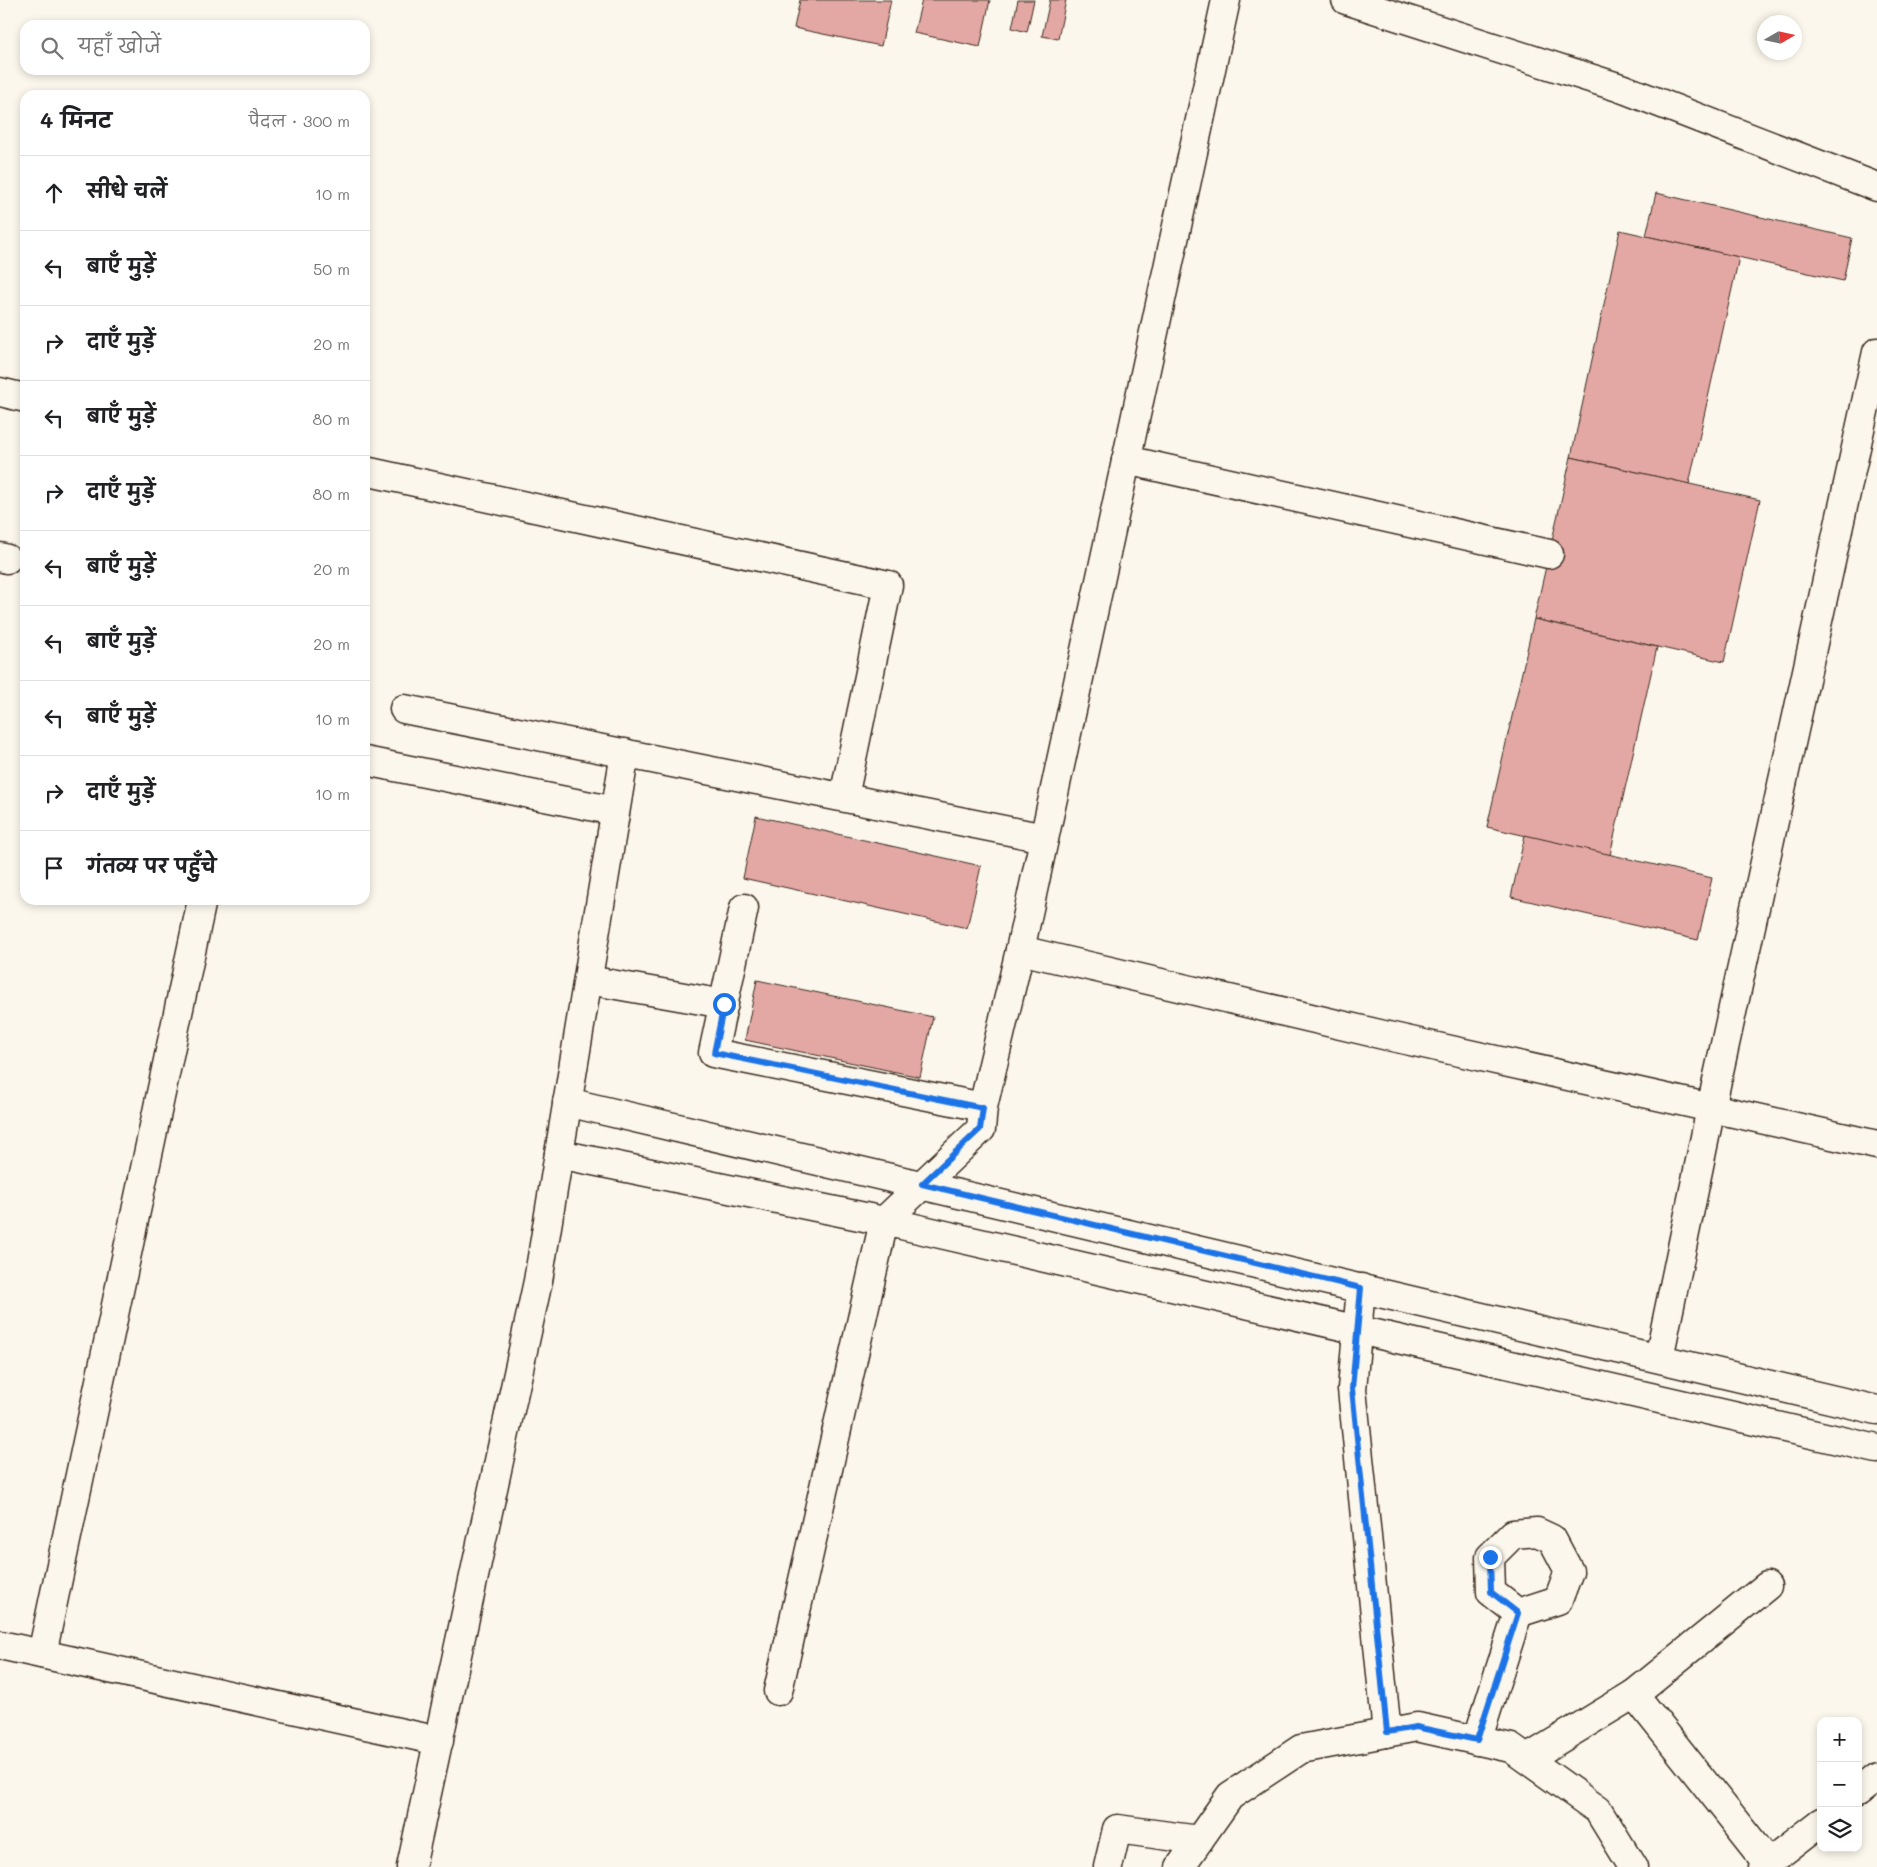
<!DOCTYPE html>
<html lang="hi">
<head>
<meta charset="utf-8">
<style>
  body { margin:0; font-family:Mali,"Playpen Sans Deva",sans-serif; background:#f2f2f2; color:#202124 }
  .controls { position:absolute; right:15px; bottom:15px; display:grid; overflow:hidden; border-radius:10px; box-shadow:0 2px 8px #0003 }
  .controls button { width:45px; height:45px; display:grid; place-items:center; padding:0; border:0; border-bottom:1px solid #e0e0e0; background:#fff; color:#202124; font:25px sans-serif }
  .compass { position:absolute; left:1757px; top:15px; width:45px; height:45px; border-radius:50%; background:#fff; box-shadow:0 2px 8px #0003; rotate:81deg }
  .stop { position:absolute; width:15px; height:15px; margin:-11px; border:4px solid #1a73e8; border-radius:50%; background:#fff }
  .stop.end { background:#1a73e8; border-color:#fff; box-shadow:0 1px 5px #0008 }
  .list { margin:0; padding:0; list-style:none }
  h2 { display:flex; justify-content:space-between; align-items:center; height:65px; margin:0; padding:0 20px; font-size:21px }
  h2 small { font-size:16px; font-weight:400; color:#757577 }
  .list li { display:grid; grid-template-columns:32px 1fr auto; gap:15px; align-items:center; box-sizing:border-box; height:75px; padding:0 20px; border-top:1px solid #e0e0e0 }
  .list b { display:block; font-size:19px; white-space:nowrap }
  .list em { font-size:16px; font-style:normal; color:#757577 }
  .icon { flex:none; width:28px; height:28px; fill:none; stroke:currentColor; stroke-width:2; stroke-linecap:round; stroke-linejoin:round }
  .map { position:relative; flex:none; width:1877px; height:1867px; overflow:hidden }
  .search { position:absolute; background:#fff; box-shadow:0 2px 8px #0003; left:20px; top:20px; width:350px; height:55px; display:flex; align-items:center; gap:12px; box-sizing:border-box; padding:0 18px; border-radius:15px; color:#757577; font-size:19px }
  .panel { position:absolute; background:#fff; box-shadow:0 2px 8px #0003; left:20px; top:90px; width:350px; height:815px; border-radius:15px }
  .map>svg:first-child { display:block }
</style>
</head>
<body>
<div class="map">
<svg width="1877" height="1867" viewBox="0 0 1877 1867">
  <rect width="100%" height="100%" fill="#fbf7ec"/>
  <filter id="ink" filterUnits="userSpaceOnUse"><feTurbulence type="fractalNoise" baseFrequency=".02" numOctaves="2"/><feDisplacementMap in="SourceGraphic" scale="10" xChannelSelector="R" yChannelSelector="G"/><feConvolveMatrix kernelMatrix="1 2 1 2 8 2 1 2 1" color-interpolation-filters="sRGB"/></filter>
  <g filter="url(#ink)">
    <g fill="#e3a8a4" stroke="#3b2a1e">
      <polygon points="800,0 891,0 881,46 794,28"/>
      <polygon points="922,0 990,0 980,47 914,33"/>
      <polygon points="1018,0 1034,0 1027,32 1012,28"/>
      <polygon points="1050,0 1066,0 1058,39 1042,36"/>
      <polygon points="1656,193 1852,238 1843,281 1646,236"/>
      <polygon points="1620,230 1739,257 1689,484 1571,457"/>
      <polygon points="1571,457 1760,500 1724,662 1534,619"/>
      <polygon points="1534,619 1657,647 1610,855 1487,827"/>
      <polygon points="756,816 981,866 967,928 743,878"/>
      <polygon points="1525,835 1712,878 1698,940 1511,897"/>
      <polygon points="757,980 933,1017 920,1077 745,1040"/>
    </g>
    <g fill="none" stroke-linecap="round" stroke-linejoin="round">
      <g stroke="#3b2a1e" stroke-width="31">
        <g id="minor">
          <polyline points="1346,0 1621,88 1877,187"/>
          <polyline points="0,392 25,398"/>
          <polyline points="1126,460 1549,554"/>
          <polyline points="365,471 888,585 844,797"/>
          <polyline points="0,557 7,559"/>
          <polyline points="404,709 1044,838"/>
          <polyline points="365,761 615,811"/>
          <polyline points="744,908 713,1053 983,1107"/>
          <polyline points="1020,950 1388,1036 1877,1145"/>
          <polyline points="588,980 724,1004"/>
          <polyline points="567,1102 1877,1410"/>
          <polyline points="559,1154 884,1221 1877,1449"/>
          <polyline points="1361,1288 1352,1389 1387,1733"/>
          <polyline points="1659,1358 1711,1108 1877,352"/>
          <polygon points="1537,1532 1552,1539 1569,1571 1558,1600 1518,1613 1491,1592 1490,1557 1513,1534"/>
          <polyline points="0,1645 439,1741"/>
          <polyline points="42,1654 202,900"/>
          <polyline points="778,1691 884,1221 981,1129 983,1107 1020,950 1226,0"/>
          <polyline points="1634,1694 1768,1863"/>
          <polyline points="1477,1741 1518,1613"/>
          <polyline points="1527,1759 1634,1694 1767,1586"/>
          <polyline points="1858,1792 1877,1777"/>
          <polyline points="411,1867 538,1281 625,753"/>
          <polyline points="1108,1867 1117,1829 1199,1840"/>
          <polyline points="1180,1867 1230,1796 1301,1749 1417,1727 1511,1748 1598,1810 1633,1867"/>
          <polyline points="1763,1867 1821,1822"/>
        </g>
      </g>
      <use href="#minor" stroke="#fbf7ec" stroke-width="28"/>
    </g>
  </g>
  <g fill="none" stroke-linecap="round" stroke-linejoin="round" filter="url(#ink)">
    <polyline stroke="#1a73e8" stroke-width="6" points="724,1004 714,1053 983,1108 980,1129 922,1184 1361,1288 1352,1389 1387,1732 1416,1727 1477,1740 1518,1613 1491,1592 1490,1557"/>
  </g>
</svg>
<div class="controls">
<button>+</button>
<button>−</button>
<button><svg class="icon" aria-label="layers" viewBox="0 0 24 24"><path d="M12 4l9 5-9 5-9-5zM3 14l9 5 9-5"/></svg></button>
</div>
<svg class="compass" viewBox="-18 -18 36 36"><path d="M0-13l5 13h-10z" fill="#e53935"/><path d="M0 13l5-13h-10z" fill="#757577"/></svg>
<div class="stop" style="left:724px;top:1004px"></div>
<div class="stop end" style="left:1490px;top:1557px"></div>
<div class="search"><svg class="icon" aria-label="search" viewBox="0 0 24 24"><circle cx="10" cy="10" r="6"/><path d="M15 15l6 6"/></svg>यहाँ खोजें</div>
<section class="panel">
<h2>4 मिनट<small>पैदल · 300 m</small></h2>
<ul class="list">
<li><svg class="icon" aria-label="ahead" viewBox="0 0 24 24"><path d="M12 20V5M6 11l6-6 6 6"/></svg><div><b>सीधे चलें</b></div><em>10 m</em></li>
<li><svg class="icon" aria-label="left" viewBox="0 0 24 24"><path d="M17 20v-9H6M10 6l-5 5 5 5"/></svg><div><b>बाएँ मुड़ें</b></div><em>50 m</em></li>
<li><svg class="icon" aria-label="right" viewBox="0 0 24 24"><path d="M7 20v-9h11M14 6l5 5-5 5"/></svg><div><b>दाएँ मुड़ें</b></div><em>20 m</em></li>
<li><svg class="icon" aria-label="left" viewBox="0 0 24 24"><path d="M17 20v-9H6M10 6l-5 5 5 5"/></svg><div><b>बाएँ मुड़ें</b></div><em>80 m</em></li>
<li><svg class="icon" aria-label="right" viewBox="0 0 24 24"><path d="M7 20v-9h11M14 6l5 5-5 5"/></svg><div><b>दाएँ मुड़ें</b></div><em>80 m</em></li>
<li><svg class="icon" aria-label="left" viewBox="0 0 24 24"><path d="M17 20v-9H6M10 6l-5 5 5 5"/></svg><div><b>बाएँ मुड़ें</b></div><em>20 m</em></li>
<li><svg class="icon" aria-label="left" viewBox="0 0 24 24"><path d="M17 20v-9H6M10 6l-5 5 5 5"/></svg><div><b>बाएँ मुड़ें</b></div><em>20 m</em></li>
<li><svg class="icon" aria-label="left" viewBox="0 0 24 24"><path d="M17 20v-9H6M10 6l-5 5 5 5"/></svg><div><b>बाएँ मुड़ें</b></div><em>10 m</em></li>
<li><svg class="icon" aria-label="right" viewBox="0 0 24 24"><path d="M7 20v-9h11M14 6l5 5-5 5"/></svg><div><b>दाएँ मुड़ें</b></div><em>10 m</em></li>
<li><svg class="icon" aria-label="arrive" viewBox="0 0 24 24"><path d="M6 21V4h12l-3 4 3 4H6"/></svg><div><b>गंतव्य पर पहुँचे</b></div></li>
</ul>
</section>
</div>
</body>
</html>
